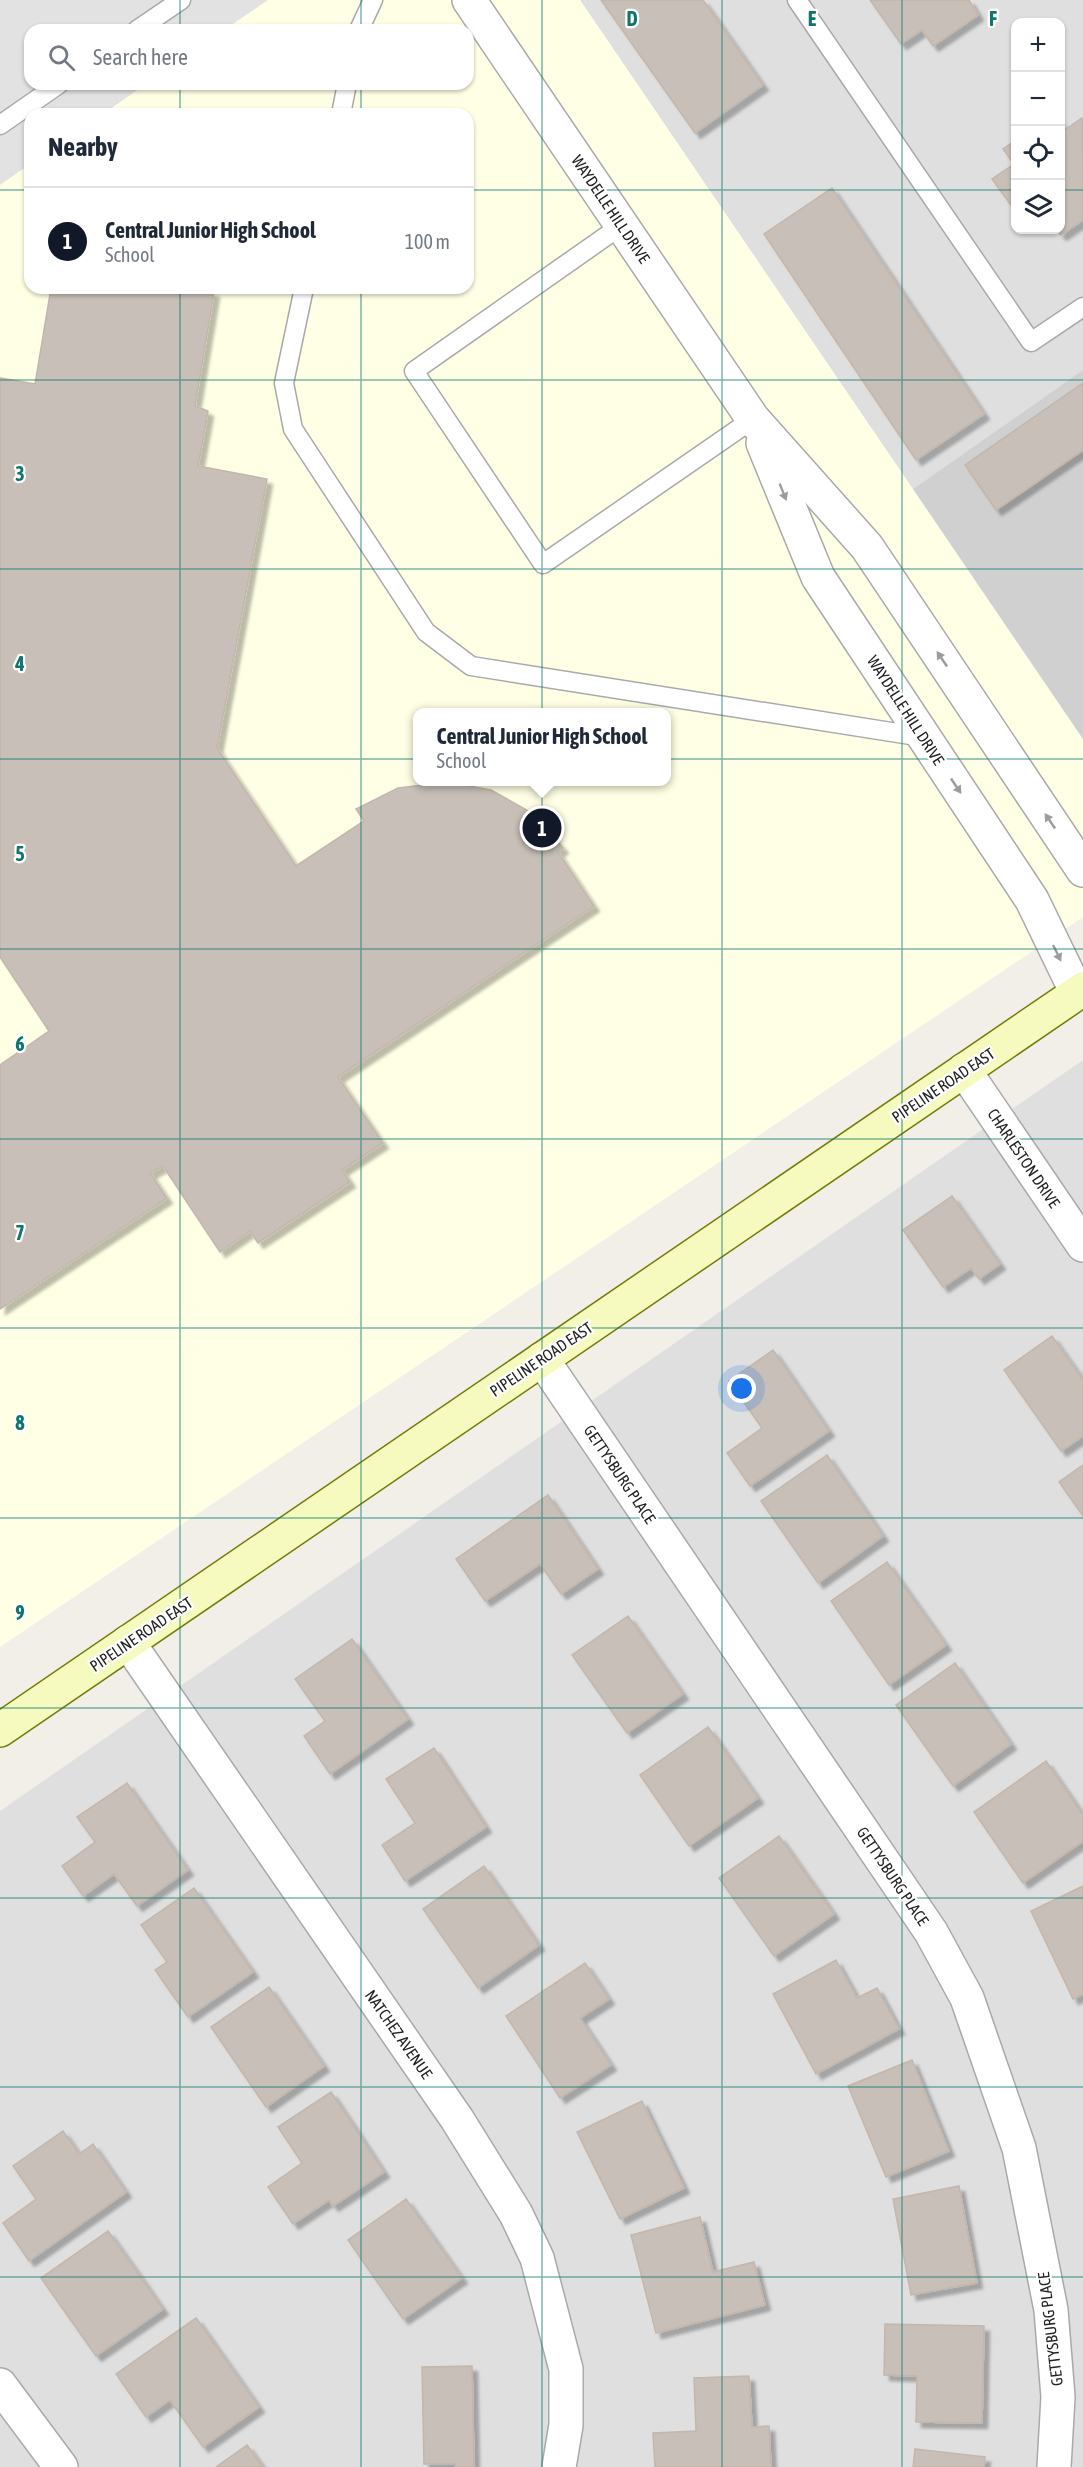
<!DOCTYPE html>
<html lang="en">
<head>
<meta charset="utf-8">
<style>
  body { margin:0; font-family:"Asap Condensed",sans-serif; background:#f2f2f3; color:#1f2937 }
  .controls { position:absolute; right:18px; top:18px; display:grid; overflow:hidden; border-radius:12px; box-shadow:0 2px 4px #0004 }
  .controls button { width:54px; height:54px; display:grid; place-items:center; padding:0; border:0; border-bottom:2px solid #e0e1e3; background:#fff; color:#1f2937; font:30px sans-serif }
  .you { position:absolute; left:742px; top:1389px; width:21px; height:21px; margin:-15px; border:4px solid #fff; border-radius:50%; background:#1a73e8; box-shadow:0 0 0 9px #1a73e833 }
  .badge { display:grid; place-items:center; width:39px; height:39px; border-radius:50%; background:#111827; color:#fff; font-size:20px; font-weight:700 }
  .pin { position:absolute; translate:-50% -50%; border:3px solid #fff; box-shadow:0 2px 6px #0006 }
  .popup { position:absolute; left:413px; top:708px; width:258px; height:78px; box-sizing:border-box; display:grid; place-content:center; border-radius:12px; background:#fff; filter:drop-shadow(0 2px 4px #0005); font-size:20px; white-space:nowrap; color:#747a83 }
  .popup b { font-size:22px; color:#1f2937 }
  .popup::after { content:''; position:absolute; left:50%; top:100%; margin-left:-12px; border:12px solid transparent; border-top-color:#fff }
  .list { margin:0; padding:0; list-style:none }
  h2 { display:flex; justify-content:space-between; align-items:center; height:78px; margin:0; padding:0 24px; font-size:26px }
  h2 small { font-size:20px; font-weight:400; color:#747a83 }
  .list li { display:grid; grid-template-columns:39px 1fr auto; gap:18px; align-items:center; box-sizing:border-box; height:108px; padding:0 24px; border-top:2px solid #e0e1e3 }
  .list b { display:block; font-size:22px; white-space:nowrap }
  .list p { margin:0; font-size:20px; white-space:nowrap; color:#747a83 }
  .list em { font-size:20px; font-style:normal; color:#747a83 }
  .icon { flex:none; width:33px; height:33px; fill:none; stroke:currentColor; stroke-width:2; stroke-linecap:round; stroke-linejoin:round }
  .map { position:relative; flex:none; width:1083px; height:2467px; overflow:hidden }
  .search { position:absolute; background:#fff; box-shadow:0 2px 4px #0004; left:24px; top:24px; width:450px; height:66px; display:flex; align-items:center; gap:15px; box-sizing:border-box; padding:0 21px; border-radius:18px; color:#747a83; font-size:22px }
  .panel { position:absolute; background:#fff; box-shadow:0 2px 4px #0004; left:24px; top:108px; width:450px; height:186px; border-radius:18px }
  .map>svg:first-child { display:block }
</style>
</head>
<body>
<div class="map">
<svg width="1083" height="2467" viewBox="0 0 1083 2467">
  <defs>
    <filter id="shadow"><feDropShadow dx="5.5" dy="5.5" stdDeviation="1.5" flood-color="#0004"/></filter>
  </defs>
  <rect width="100%" height="100%" fill="#f2efe9"/>
  <g fill="#e0dfdf" fill-rule="evenodd">
    <path d="M580,0H1083V370L913,489ZM1016,22H1060V230H1016Z"/>
    <polygon points="1083,1060 1083,2467 0,2467 0,1811"/>
  </g>
  <path fill="#ffffe5" fill-rule="evenodd" d="M0,0H580L1083,739V917L0,1647ZM30,30H468V84H30ZM30,114H468V288H30ZM418,712H666V782H418Z"/>
  <polygon fill="#d0d0d0" points="1083,370 1083,739 913,489"/>
  <polygon fill="#e2e2e2" points="0,0 268,0 224,30 30,30 30,84 146,84 103,114 30,114 30,164 0,185"/>
  <g fill="#c7bfb8" stroke="#c4b6ab" stroke-width="1.5" filter="url(#shadow)">
    <polygon points="601,0 703,0 763,85 695,133"/>
    <polygon points="870,0 969,0 978,15 933,46 922,30 901,44"/>
    <polygon points="1082,118 1083,220 1061,235 1057,230 1060,230 1060,121 1066,129"/>
    <polygon points="1016,140 1016,212 992,179 1014,164 1003,149"/>
    <polygon points="832,188 984,414 916,460 764,234"/>
    <polygon points="51,288 195,288 214,292 195,406 208,411 198,466 267,479 217,748 296,866 364,821 356,809 398,788 447,782 491,790 532,813 563,848 558,852 594,906 338,1077 383,1143 342,1170 350,1182 258,1243 250,1231 220,1252 163,1166 150,1173 167,1198 0,1309 0,1065 49,1031 0,957 0,378 35,384"/>
    <polygon points="1083,383 1083,450 996,510 965,465"/>
    <polygon points="952,1196 1000,1264 979,1279 971,1268 943,1287 903,1230"/>
    <polygon points="1052,1336 1083,1380 1083,1436 1061,1451 1004,1370"/>
    <polygon points="773,1350 829,1431 750,1486 727,1453 762,1428 729,1381"/>
    <polygon points="827,1455 883,1536 818,1583 761,1501"/>
    <polygon points="1083,1465 1083,1516 1059,1482"/>
    <polygon points="548,1495 598,1569 561,1594 540,1564 485,1601 456,1559"/>
    <polygon points="887,1562 946,1645 889,1685 831,1601"/>
    <polygon points="628,1616 683,1694 627,1733 572,1655"/>
    <polygon points="352,1639 408,1719 330,1774 304,1736 325,1721 295,1679"/>
    <polygon points="955,1663 1011,1744 953,1786 896,1705"/>
    <polygon points="708,1727 758,1798 689,1846 640,1775"/>
    <polygon points="434,1748 486,1827 405,1881 382,1845 415,1823 386,1779"/>
    <polygon points="1046,1761 1083,1815 1083,1841 1023,1883 974,1812"/>
    <polygon points="127,1783 188,1870 137,1906 114,1874 83,1896 62,1866 95,1842 77,1817"/>
    <polygon points="779,1836 834,1914 774,1956 719,1878"/>
    <polygon points="484,1866 539,1945 478,1988 423,1909"/>
    <polygon points="1083,1886 1083,1994 1073,1999 1031,1911"/>
    <polygon points="194,1888 253,1972 188,2017 155,1970 167,1962 141,1925"/>
    <polygon points="836,1960 857,1998 877,1988 899,2029 816,2074 773,1994"/>
    <polygon points="585,1963 609,1999 580,2018 611,2065 560,2098 506,2016"/>
    <polygon points="269,1987 324,2066 266,2107 211,2027"/>
    <polygon points="912,2060 949,2151 886,2177 848,2086"/>
    <polygon points="331,2092 384,2172 333,2206 329,2200 293,2224 268,2187 302,2163 278,2127"/>
    <polygon points="642,2101 684,2188 620,2219 577,2132"/>
    <polygon points="63,2131 79,2154 93,2144 126,2192 29,2261 3,2223 36,2199 13,2166"/>
    <polygon points="959,2186 977,2283 911,2295 893,2199"/>
    <polygon points="406,2199 462,2278 403,2319 348,2240"/>
    <polygon points="700,2217 713,2272 754,2262 765,2305 656,2333 631,2235"/>
    <polygon points="108,2231 163,2309 96,2356 41,2278"/>
    <polygon points="196,2318 259,2407 203,2447 170,2400 146,2417 116,2374"/>
    <polygon points="885,2324 984,2326 982,2423 916,2422 917,2376 884,2375"/>
    <polygon points="472,2366 474,2467 455,2467 455,2464 424,2464 422,2367"/>
    <polygon points="749,2376 752,2427 769,2426 771,2467 655,2467 653,2433 696,2431 694,2378"/>
    <polygon points="247,2445 263,2467 216,2467"/>
    <polygon points="915,2449 985,2457 984,2467 913,2467"/>
  </g>
  <g fill="none" stroke-linecap="round" stroke-linejoin="round">
    <g stroke="#a9a9a9" stroke-width="21">
      <g id="service">
        <polyline points="797,0 1031,342 1083,307"/>
        <polyline points="137,30 181,0"/>
        <polyline points="359,30 373,0"/>
        <polyline points="341,114 347,84"/>
        <polyline points="0,125 59,84"/>
        <polyline points="622,225 414,371 543,564 753,419"/>
        <polyline points="304,288 284,383 293,429 426,632 471,666 923,737"/>
      </g>
    </g>
    <g stroke="#a9a9a9" stroke-width="36">
      <g id="minor">
        <polyline points="469,0 753,419 867,547 1083,870"/>
        <polyline points="763,443 818,577 1032,900 1077,993"/>
        <polyline points="964,1070 1083,1245"/>
        <polyline points="542,1359 931,1932 967,1998 1019,2148 1051,2310 1058,2397 1054,2467"/>
        <polyline points="128,1642 457,2119 516,2214 537,2258 566,2369 566,2425 559,2467"/>
      </g>
    </g>
    <g stroke="#a9a9a9" stroke-width="36">
      <polyline id="tertiary" points="0,2385 61,2467"/>
    </g>
    <g stroke="#707d05" stroke-width="36">
      <polyline id="secondary" points="0,1730 1083,989"/>
    </g>
    <use href="#service" stroke="#fff" stroke-width="18"/>
    <use href="#minor" stroke="#fff" stroke-width="33"/>
    <use href="#tertiary" stroke="#fff" stroke-width="33"/>
    <use href="#secondary" stroke="#f7fabf" stroke-width="33"/>
  </g>
  <defs><path id="oneway-solid" d="M-6-.8H1V-3.2L6.5 0L1 3.2V.8H-6Z" transform="scale(1.5)"/></defs>
  <g fill="#9c9c9c">
    <use href="#oneway-solid" transform="translate(783 492) rotate(68)"/>
    <use href="#oneway-solid" transform="translate(942 659) rotate(-124)"/>
    <use href="#oneway-solid" transform="translate(956 786) rotate(56)"/>
    <use href="#oneway-solid" transform="translate(1050 821) rotate(-124)"/>
    <use href="#oneway-solid" transform="translate(1057 953) rotate(64)"/>
  </g>
  <path fill="none" stroke="#0f766e" stroke-width="1.5" stroke-opacity="0.55" d="M180,0V30M361,0V30M542,0V2467M722,0V2467M902,0V2467M180,84V114M361,84V114M0,190H30M468,190H1016M1060,190H1083M180,288V2467M361,288V2467M0,380H1083M0,569H1083M0,759H1083M0,949H1083M0,1139H1083M0,1328H1083M0,1518H1083M0,1708H1083M0,1898H1083M0,2087H1083M0,2277H1083"/>
  <g text-anchor="middle" stroke-width="4.5" stroke-linejoin="round" paint-order="stroke">
    <g font-size="16" fill="#222" stroke="#fff">
      <text transform="translate(611 209) rotate(56)" y="6">WAYDELLE HILL DRIVE</text>
      <text transform="translate(906 710) rotate(57)" y="6">WAYDELLE HILL DRIVE</text>
      <text transform="translate(943 1085) rotate(-34)" y="6">PIPELINE ROAD EAST</text>
      <text transform="translate(1024 1158) rotate(56)" y="6">CHARLESTON DRIVE</text>
      <text transform="translate(541 1359) rotate(-34)" y="6">PIPELINE ROAD EAST</text>
      <text transform="translate(620 1474) rotate(56)" y="6">GETTYSBURG PLACE</text>
      <text transform="translate(141 1634) rotate(-34)" y="6">PIPELINE ROAD EAST</text>
      <text transform="translate(893 1876) rotate(56)" y="6">GETTYSBURG PLACE</text>
      <text transform="translate(399 2034) rotate(55)" y="6">NATCHEZ AVENUE</text>
      <text transform="translate(1050 2329) rotate(-97)" y="6">GETTYSBURG PLACE</text>
    </g>
  </g>
  <g font-size="20" text-anchor="middle" font-weight="bold" fill="#0f766e" stroke="#fff" stroke-width="4.5" stroke-linejoin="round" paint-order="stroke">
    <text x="632" y="26">D</text>
    <text x="812" y="26">E</text>
    <text x="993" y="26">F</text>
    <text x="20" y="481">3</text>
    <text x="20" y="671">4</text>
    <text x="20" y="861">5</text>
    <text x="20" y="1051">6</text>
    <text x="20" y="1240">7</text>
    <text x="20" y="1430">8</text>
    <text x="20" y="1620">9</text>
  </g>
</svg>
<div class="controls">
<button>+</button>
<button>−</button>
<button><svg class="icon" aria-label="locate" viewBox="0 0 24 24"><circle cx="12" cy="12" r="6"/><path d="M12 2v4M12 18v4M2 12h4M18 12h4"/></svg></button>
<button><svg class="icon" aria-label="layers" viewBox="0 0 24 24"><path d="M12 4l9 5-9 5-9-5zM3 14l9 5 9-5"/></svg></button>
</div>
<div class="you"></div>
<div class="pin badge" style="left:542px;top:828px">1</div>
<div class="popup"><b>Central Junior High School</b>School</div>
<div class="search"><svg class="icon" aria-label="search" viewBox="0 0 24 24"><circle cx="10" cy="10" r="6"/><path d="M15 15l6 6"/></svg>Search here</div>
<section class="panel">
<h2>Nearby<small></small></h2>
<ul class="list">
<li><span class="badge">1</span><div><b>Central Junior High School</b><p>School</p></div><em>100 m</em></li>
</ul>
</section>
</div>
</body>
</html>
